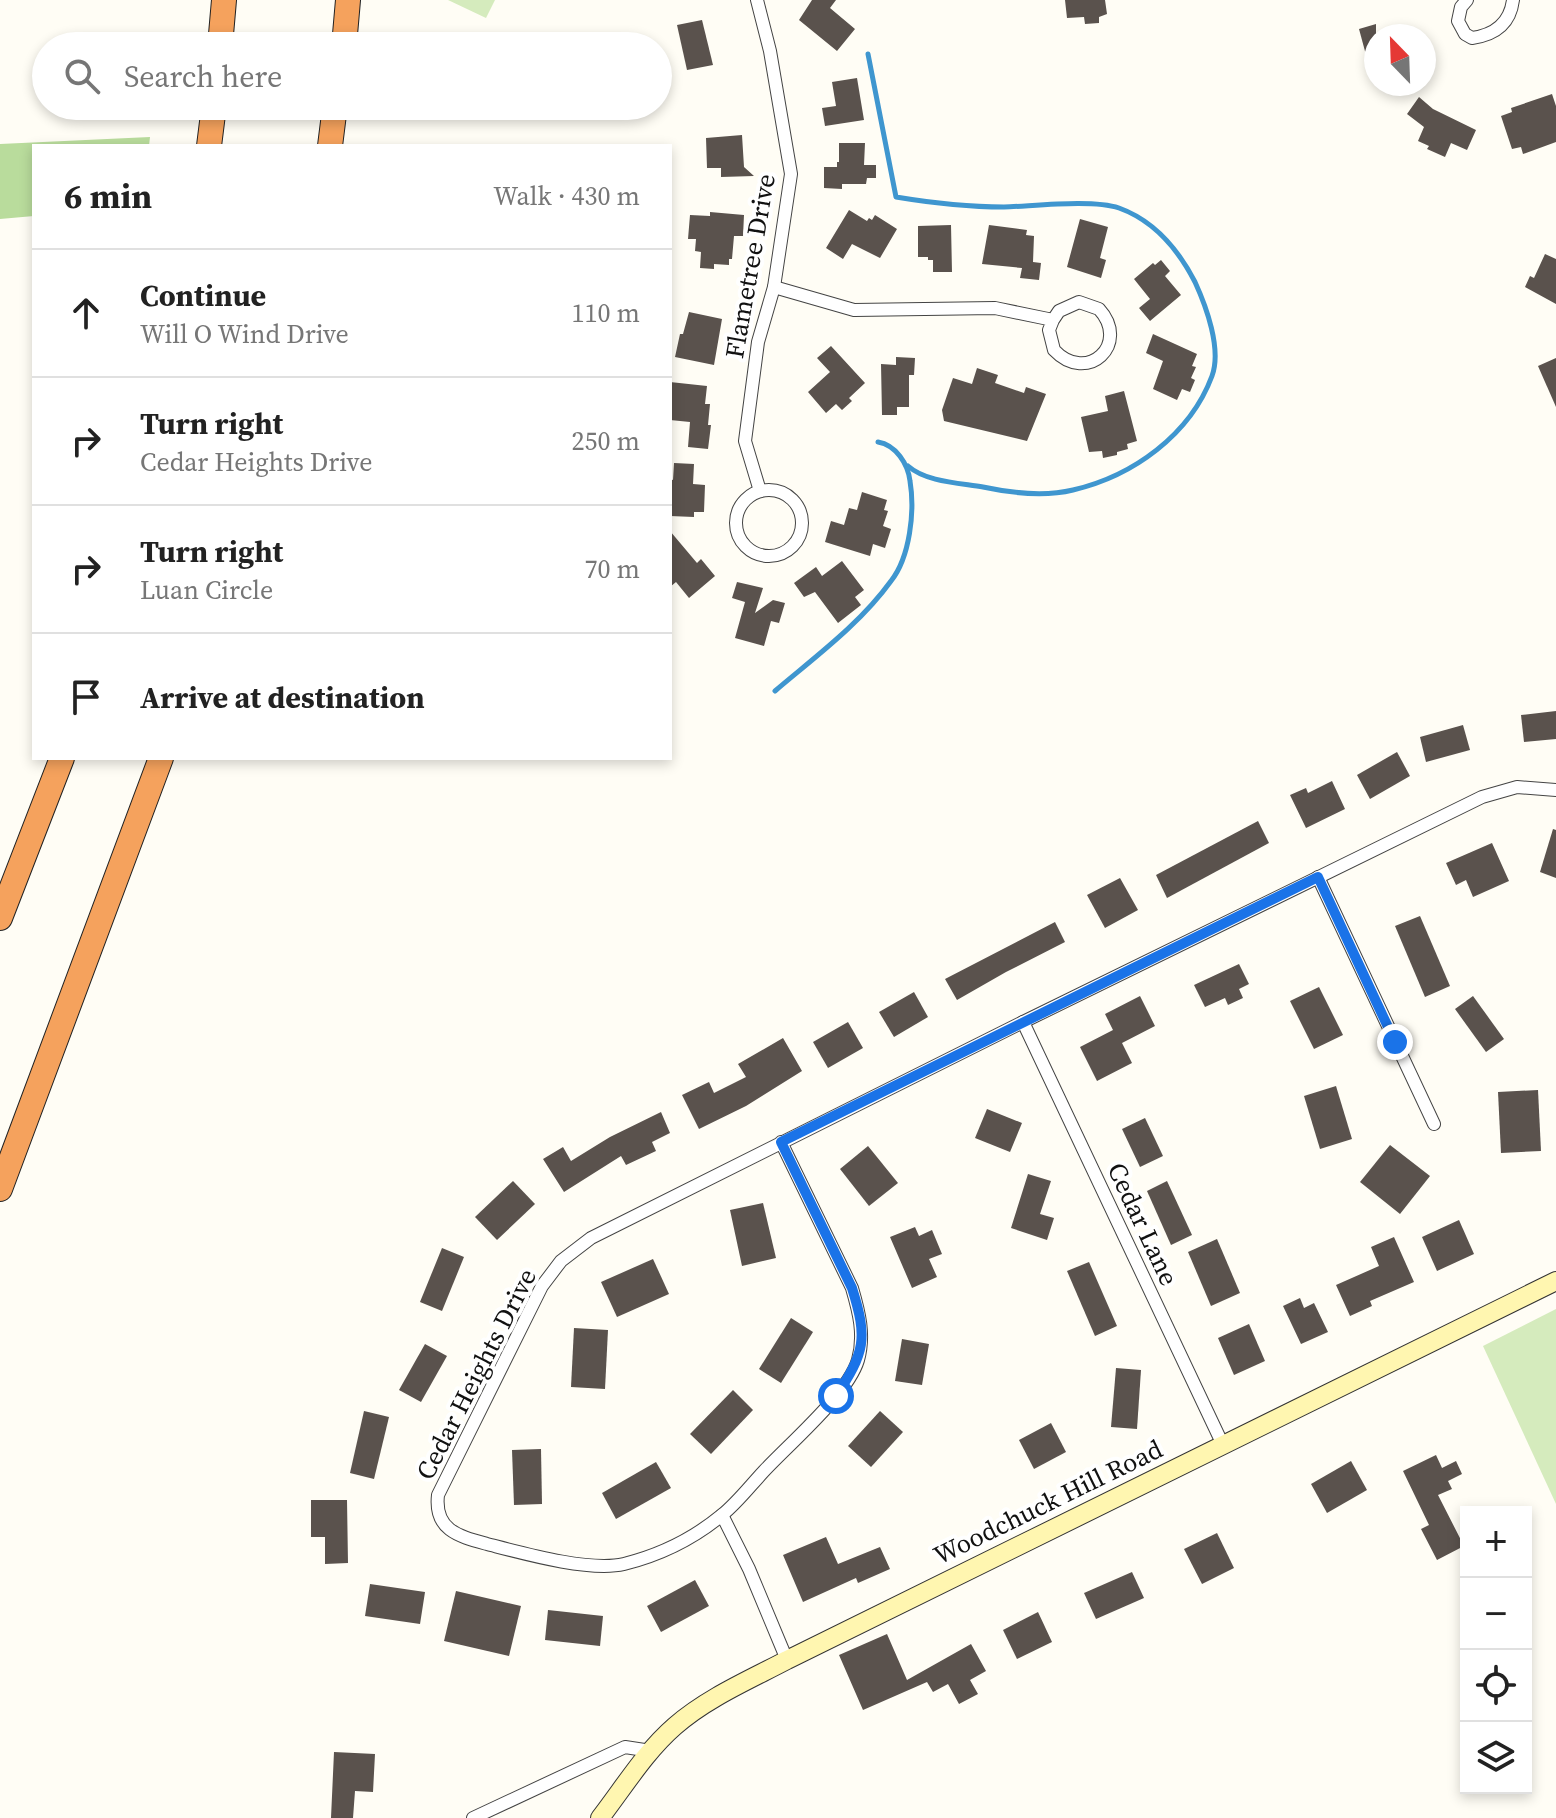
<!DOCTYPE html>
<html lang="en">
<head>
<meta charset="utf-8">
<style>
  body { margin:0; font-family:"Source Serif 4",serif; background:#f2f2f2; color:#222 }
  .controls { position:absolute; right:24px; bottom:24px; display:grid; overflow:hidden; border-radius:0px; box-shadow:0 4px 12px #0003 }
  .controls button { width:72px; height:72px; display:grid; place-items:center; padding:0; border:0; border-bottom:2px solid #e0e0e0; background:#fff; color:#222; font:40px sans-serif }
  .compass { position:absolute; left:1364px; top:24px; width:72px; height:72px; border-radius:50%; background:#fff; box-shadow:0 4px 12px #0003; rotate:337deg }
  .stop { position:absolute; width:24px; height:24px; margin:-18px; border:6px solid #1a73e8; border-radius:50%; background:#fff }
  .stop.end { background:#1a73e8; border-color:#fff; box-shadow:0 2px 8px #0008 }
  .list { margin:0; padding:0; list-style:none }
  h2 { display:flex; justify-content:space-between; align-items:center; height:104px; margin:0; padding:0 32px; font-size:34px }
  h2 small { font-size:26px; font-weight:400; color:#767676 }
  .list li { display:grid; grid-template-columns:52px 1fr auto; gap:24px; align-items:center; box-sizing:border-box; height:128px; padding:0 32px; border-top:2px solid #e0e0e0 }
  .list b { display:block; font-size:30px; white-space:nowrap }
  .list p { margin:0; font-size:26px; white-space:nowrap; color:#767676 }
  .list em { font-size:26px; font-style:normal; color:#767676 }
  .icon { flex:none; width:44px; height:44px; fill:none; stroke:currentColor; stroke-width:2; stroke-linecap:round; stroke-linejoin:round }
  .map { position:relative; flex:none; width:1556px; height:1818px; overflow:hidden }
  .search { position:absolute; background:#fff; box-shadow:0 4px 12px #0003; left:32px; top:32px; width:640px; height:88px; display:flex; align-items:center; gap:20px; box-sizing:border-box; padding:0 28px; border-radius:44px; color:#767676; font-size:30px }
  .panel { position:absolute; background:#fff; box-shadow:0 4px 12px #0003; left:32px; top:144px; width:640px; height:616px; border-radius:0px }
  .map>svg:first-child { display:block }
</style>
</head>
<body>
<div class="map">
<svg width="1556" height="1818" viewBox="0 0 1556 1818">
  <rect width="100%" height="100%" fill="#fffdf5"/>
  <g fill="#d5ebbd">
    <polygon points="448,0 495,0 486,18"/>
    <polygon points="1556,1309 1556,1504 1483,1346"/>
  </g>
  <polygon fill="#b9dc9c" points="150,137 149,146 34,146 34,216 0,219 0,144"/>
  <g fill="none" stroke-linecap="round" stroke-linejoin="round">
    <g stroke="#3f96cf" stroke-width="5">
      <path d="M868,54L896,197C932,203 968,207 1004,207C1034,206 1093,199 1119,208C1155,221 1178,249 1195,282C1206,306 1222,349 1212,376C1190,435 1133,476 1073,490C1044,497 1011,493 983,487C959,483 926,482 908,466"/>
      <path d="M775,691C815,657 860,624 891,581C910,557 915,511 910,481C908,464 896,445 878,442"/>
    </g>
  </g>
  <g fill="#5a524d">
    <polygon points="812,0 836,0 830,8 855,29 837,51 799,20"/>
    <polygon points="1065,0 1105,0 1107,14 1099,17 1099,23 1085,24 1084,17 1067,18"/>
    <polygon points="702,20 713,65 687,70 677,25"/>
    <polygon points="1376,24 1376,76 1372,77 1359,29"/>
    <polygon points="857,78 864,120 825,126 822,108 836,106 832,82"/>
    <polygon points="1552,94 1556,106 1556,142 1523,154 1521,147 1512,149 1501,116 1512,112 1511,108"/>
    <polygon points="1419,97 1433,109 1476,130 1467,150 1451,143 1445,157 1427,149 1429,146 1418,141 1424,127 1407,114"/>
    <polygon points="742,135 744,167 754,176 721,177 721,168 707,168 706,138"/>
    <polygon points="839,143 865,143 864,165 876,165 876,178 867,178 866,184 842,184 842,189 824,188 824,167 837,167 837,162 839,162"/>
    <polygon points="849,210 867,221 869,218 872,220 875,215 897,229 880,258 852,244 843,259 826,248"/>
    <polygon points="710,212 744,215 743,236 734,236 732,259 729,259 729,265 714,264 714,269 700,268 701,252 695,251 696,239 688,239 690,215 710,216"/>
    <polygon points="1080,219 1108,227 1100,258 1106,260 1101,278 1067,267"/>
    <polygon points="951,225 952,272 933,272 933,260 928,260 928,257 918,257 918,226"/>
    <polygon points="989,225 1027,230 1026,235 1034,236 1033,262 1041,263 1039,280 1020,278 1022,268 982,264"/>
    <polygon points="1545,254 1556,259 1556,304 1525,287 1530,276 1534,278"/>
    <polygon points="1161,260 1170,271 1165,276 1181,295 1150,321 1139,308 1150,299 1134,279 1153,263 1155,265"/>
    <polygon points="689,312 722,319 714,365 675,357 680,334 683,334"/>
    <polygon points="1153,334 1197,354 1192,366 1196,367 1191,378 1195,380 1190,392 1182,389 1177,400 1153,389 1163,361 1146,353"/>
    <polygon points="831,346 865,383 849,398 852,401 842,410 836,404 826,413 808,392 830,372 817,358"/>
    <polygon points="896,357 915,358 914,375 909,375 909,407 897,407 897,415 882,415 881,364 896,365"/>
    <polygon points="1556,358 1556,407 1538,366"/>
    <polygon points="977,368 998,375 995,383 1024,393 1026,387 1046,394 1027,441 944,421 942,410 953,378 972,384"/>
    <polygon points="670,382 707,386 705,404 710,404 708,425 711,425 708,449 688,447 690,422 670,420"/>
    <polygon points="1124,391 1137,441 1127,444 1128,449 1117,452 1117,455 1103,458 1102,451 1089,452 1081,417 1108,411 1105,396"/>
    <polygon points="674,463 694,464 693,484 705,485 704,512 694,512 694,517 670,516 670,479 673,480"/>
    <polygon points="862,492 887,500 884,510 888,511 883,526 891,529 885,548 873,544 870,556 825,542 831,521 844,525 849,508 857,510"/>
    <polygon points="670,531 697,563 701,559 715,576 689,598 676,582 670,587"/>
    <polygon points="842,561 864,590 855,597 861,605 838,623 815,592 804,597 794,583 816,567 822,576"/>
    <polygon points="737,582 763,588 755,613 773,600 785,603 779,623 771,621 764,646 735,638 745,602 732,598"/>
    <polygon points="1556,711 1556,739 1524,742 1521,715"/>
    <polygon points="1463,725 1470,750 1426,762 1420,737"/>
    <polygon points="1397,752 1410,776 1370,799 1357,775"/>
    <polygon points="1332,781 1345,809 1306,828 1290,795 1306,788 1308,793"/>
    <polygon points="1258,821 1269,843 1167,898 1156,875"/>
    <polygon points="1553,829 1556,830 1556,878 1540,872"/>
    <polygon points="1492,843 1509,881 1473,897 1466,880 1456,885 1446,863"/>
    <polygon points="1120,878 1138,910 1105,928 1087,895"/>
    <polygon points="1420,916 1450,986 1425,997 1395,926"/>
    <polygon points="1055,922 1065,942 1006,972 957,1000 945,979"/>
    <polygon points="1239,964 1249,984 1239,989 1243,998 1228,1005 1225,998 1205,1007 1194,985"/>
    <polygon points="1319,987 1343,1035 1314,1049 1290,1001"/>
    <polygon points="914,992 928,1017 894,1037 879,1012"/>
    <polygon points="1140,996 1155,1026 1122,1043 1132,1063 1097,1081 1080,1047 1113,1030 1105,1014"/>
    <polygon points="1473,996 1504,1039 1486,1052 1455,1009"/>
    <polygon points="848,1022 863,1048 828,1068 813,1042"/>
    <polygon points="783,1038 802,1071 746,1106 699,1129 682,1095 709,1082 714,1093 746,1077 738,1064"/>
    <polygon points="1336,1086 1352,1139 1320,1149 1304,1096"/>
    <polygon points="1538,1090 1541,1151 1501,1153 1498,1092"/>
    <polygon points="987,1109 1022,1123 1010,1152 975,1138"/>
    <polygon points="661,1112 670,1133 652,1142 656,1151 626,1165 621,1156 564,1192 543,1159 563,1147 571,1161 610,1137"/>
    <polygon points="1145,1118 1163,1156 1140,1167 1122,1129"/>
    <polygon points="1390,1145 1430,1176 1400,1214 1360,1182"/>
    <polygon points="868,1146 898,1183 869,1206 840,1169"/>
    <polygon points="1028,1174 1051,1181 1040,1214 1054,1218 1047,1240 1011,1228"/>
    <polygon points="513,1181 535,1204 497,1240 475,1217"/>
    <polygon points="1167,1181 1192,1235 1171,1245 1147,1191"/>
    <polygon points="763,1203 776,1258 742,1266 730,1210"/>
    <polygon points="1459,1220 1474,1254 1437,1271 1422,1237"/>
    <polygon points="915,1227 919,1236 932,1230 942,1254 929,1259 937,1277 912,1288 890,1237"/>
    <polygon points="1394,1237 1414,1282 1370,1301 1372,1306 1350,1316 1336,1285 1379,1266 1371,1247"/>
    <polygon points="1217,1239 1240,1293 1211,1306 1188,1252"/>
    <polygon points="442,1248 464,1257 442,1311 420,1302"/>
    <polygon points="653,1259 669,1294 617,1317 601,1282"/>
    <polygon points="1089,1262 1117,1326 1095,1336 1067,1271"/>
    <polygon points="1300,1298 1304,1308 1314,1303 1328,1332 1301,1344 1283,1306"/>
    <polygon points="791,1318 813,1332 781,1383 759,1369"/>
    <polygon points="1249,1324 1265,1361 1234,1375 1218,1338"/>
    <polygon points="574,1328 608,1330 605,1389 571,1387"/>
    <polygon points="902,1339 929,1344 922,1385 895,1381"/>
    <polygon points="425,1344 447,1356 421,1402 399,1390"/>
    <polygon points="1116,1368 1141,1370 1137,1429 1111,1427"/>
    <polygon points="733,1390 753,1410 711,1454 690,1434"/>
    <polygon points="364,1411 389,1417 374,1479 350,1473"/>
    <polygon points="880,1411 903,1432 871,1467 848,1446"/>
    <polygon points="1051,1423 1066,1452 1034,1469 1019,1440"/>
    <polygon points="541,1449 542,1504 514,1505 512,1450"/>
    <polygon points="1436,1455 1442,1468 1456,1461 1462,1474 1448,1481 1452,1489 1438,1495 1464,1546 1437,1560 1421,1529 1429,1525 1403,1471"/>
    <polygon points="1351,1461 1367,1490 1327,1513 1311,1484"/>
    <polygon points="656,1462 671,1488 616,1519 602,1493"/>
    <polygon points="311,1500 347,1500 348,1563 325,1564 325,1537 311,1537"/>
    <polygon points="1217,1533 1234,1568 1202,1584 1184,1549"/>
    <polygon points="826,1537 838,1564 880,1547 890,1569 858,1583 856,1578 803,1602 783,1555"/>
    <polygon points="1132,1572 1144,1598 1096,1619 1084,1593"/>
    <polygon points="695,1580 709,1606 661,1632 647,1606"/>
    <polygon points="370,1584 425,1592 420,1624 365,1616"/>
    <polygon points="456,1591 521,1606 509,1656 444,1641"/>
    <polygon points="548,1610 603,1616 600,1646 545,1640"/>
    <polygon points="1038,1612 1052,1642 1017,1659 1003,1630"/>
    <polygon points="887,1634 907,1680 971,1644 986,1671 970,1680 978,1694 959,1704 948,1684 933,1692 927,1682 863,1710 839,1655"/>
    <polygon points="334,1752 375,1754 373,1792 355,1791 353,1818 331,1818"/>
  </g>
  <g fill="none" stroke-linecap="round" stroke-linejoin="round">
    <g stroke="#444" stroke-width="14">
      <g id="street">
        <polyline points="757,0 770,51 791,174 774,287 758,342 745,441 760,491"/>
        <path d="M1467,0L1461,7L1458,21L1465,34L1472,38C1494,35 1510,24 1513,0"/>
        <path d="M774,287L854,310L995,308L1053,320L1049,330L1054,350C1087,385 1131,344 1099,309L1079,302L1059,311L1053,320"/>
        <circle cx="769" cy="523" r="33"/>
        <polyline points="1318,877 1434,1124"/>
        <polyline points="1023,1022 1223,1445"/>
        <path d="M781,1142L852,1288C859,1312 865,1335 858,1360C848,1394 789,1444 764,1471C750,1486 737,1503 722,1515C693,1539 660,1555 624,1564C589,1572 522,1553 487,1544C458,1536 434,1530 438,1495L542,1286L561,1261L591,1238L1023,1022L1482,797L1517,787L1556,790"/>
        <polyline points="722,1515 749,1569 787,1660"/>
        <polyline points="473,1818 625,1747 651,1751"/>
      </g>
    </g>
    <g stroke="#333" stroke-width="20">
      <path id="secondary" d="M600,1818C624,1787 645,1752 675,1726C707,1698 749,1680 787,1660L1556,1281"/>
    </g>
    <g stroke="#222" stroke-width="26">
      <g id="highway">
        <polyline points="220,46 224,0"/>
        <polyline points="344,46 348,0"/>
        <polyline points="209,146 214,106"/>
        <polyline points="330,146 335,106"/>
        <polyline points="0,918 62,758"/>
        <polyline points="0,1189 161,758"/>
      </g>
    </g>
    <use href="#street" stroke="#fff" stroke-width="12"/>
    <use href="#secondary" stroke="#fff6b0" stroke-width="18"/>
    <use href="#highway" stroke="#f5a25d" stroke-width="24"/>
  </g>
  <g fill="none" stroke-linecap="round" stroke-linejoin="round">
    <path stroke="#1a73e8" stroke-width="10" d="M836,1396C865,1352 868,1339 852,1288L781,1142L1318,877L1395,1042"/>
  </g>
  <g text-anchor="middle" stroke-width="8" stroke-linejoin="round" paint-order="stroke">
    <g font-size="26" fill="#111" stroke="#fff">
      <text transform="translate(750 266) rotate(-80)" y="9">Flametree Drive</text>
      <text transform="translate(1143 1224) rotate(65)" y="9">Cedar Lane</text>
      <text transform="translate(476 1374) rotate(-63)" y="9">Cedar Heights Drive</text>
      <text transform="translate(1048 1502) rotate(-26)" y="9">Woodchuck Hill Road</text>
    </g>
  </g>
</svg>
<div class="controls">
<button>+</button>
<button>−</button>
<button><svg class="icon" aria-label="locate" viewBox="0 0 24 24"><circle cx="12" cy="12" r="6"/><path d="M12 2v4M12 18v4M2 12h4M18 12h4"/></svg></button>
<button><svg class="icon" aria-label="layers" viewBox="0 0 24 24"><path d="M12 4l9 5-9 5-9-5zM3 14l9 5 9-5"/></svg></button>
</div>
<svg class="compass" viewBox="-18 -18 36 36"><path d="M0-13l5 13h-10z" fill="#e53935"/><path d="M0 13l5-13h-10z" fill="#767676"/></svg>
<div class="stop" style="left:836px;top:1396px"></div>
<div class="stop end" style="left:1395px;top:1042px"></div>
<div class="search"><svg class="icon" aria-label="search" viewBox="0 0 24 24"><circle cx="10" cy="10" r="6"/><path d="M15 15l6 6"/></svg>Search here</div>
<section class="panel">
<h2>6 min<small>Walk · 430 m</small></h2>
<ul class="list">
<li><svg class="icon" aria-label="ahead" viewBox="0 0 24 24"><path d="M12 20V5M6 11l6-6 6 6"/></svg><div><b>Continue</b><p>Will O Wind Drive</p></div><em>110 m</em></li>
<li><svg class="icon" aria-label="right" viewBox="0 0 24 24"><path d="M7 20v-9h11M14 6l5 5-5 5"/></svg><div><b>Turn right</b><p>Cedar Heights Drive</p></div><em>250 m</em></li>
<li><svg class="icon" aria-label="right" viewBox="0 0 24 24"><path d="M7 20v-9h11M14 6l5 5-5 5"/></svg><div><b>Turn right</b><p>Luan Circle</p></div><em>70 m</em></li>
<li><svg class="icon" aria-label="arrive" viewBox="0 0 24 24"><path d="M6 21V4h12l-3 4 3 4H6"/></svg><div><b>Arrive at destination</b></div></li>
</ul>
</section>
</div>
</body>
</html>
